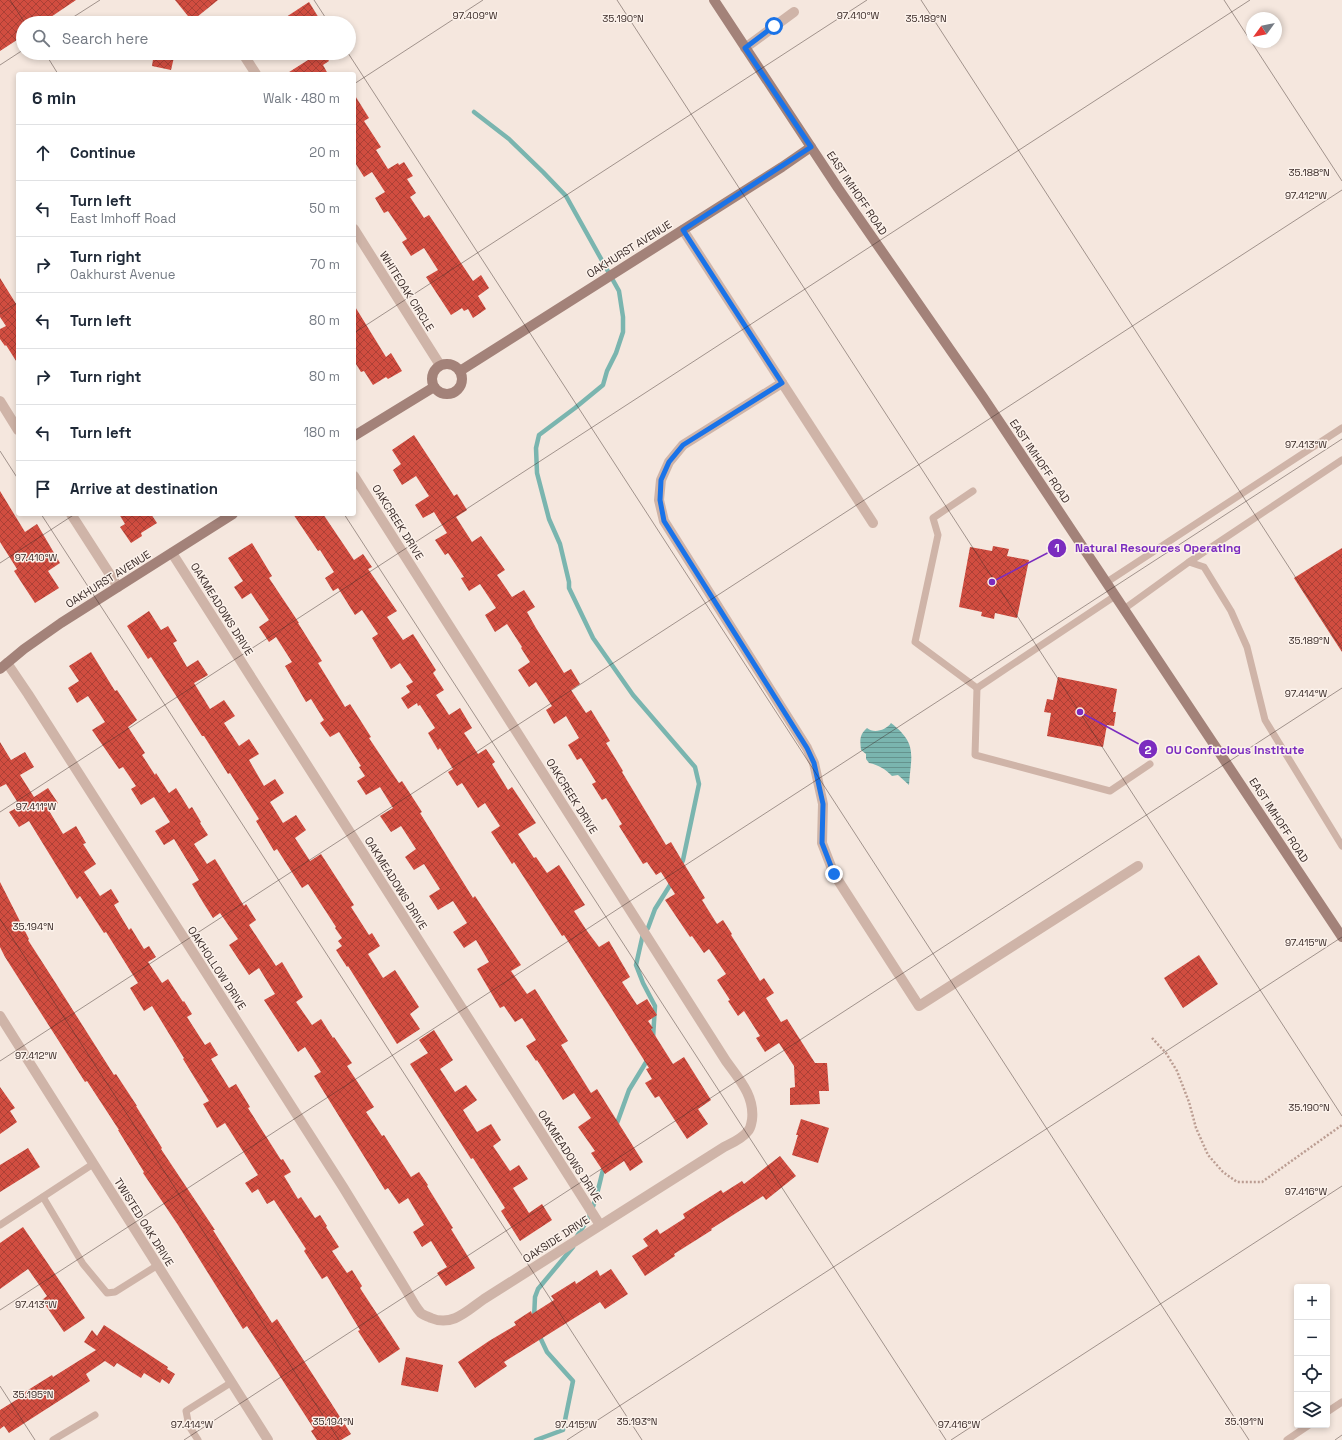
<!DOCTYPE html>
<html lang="en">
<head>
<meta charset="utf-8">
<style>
  body { margin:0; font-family:"Space Grotesk",sans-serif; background:#f6f6f7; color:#1f2937 }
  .controls { position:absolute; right:12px; bottom:12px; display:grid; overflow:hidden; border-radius:4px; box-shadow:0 2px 6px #0003 }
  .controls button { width:36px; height:36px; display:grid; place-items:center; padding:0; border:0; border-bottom:1px solid #e0e1e3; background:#fff; color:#1f2937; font:20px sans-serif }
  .compass { position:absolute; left:1246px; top:12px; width:36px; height:36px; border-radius:50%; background:#fff; box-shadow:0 2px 6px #0003; rotate:237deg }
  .stop { position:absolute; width:12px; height:12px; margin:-9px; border:3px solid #1a73e8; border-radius:50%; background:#fff }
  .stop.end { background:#1a73e8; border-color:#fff; box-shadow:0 1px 4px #0008 }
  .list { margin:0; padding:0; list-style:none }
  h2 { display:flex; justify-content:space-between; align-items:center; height:52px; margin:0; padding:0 16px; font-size:17px }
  h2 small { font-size:13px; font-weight:400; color:#747a83 }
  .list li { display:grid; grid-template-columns:26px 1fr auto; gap:12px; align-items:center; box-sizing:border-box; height:56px; padding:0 16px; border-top:1px solid #e0e1e3 }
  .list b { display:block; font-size:15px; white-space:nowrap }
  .list p { margin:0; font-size:13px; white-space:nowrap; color:#747a83 }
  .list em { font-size:13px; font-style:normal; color:#747a83 }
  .icon { flex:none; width:22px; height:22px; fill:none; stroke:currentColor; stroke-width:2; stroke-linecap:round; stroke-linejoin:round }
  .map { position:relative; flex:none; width:1342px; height:1440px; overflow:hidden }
  .search { position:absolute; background:#fff; box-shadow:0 2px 6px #0003; left:16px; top:16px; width:340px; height:44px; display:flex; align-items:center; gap:10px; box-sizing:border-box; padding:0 14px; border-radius:22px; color:#747a83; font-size:15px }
  .panel { position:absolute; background:#fff; box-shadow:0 2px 6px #0003; left:16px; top:72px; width:340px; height:444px; border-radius:4px }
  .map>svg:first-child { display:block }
</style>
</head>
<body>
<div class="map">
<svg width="1342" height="1440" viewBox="0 0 1342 1440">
  <defs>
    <pattern id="water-rules" width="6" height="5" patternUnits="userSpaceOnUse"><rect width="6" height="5" fill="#7ab5af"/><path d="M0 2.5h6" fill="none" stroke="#65938e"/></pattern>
    <pattern id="building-cross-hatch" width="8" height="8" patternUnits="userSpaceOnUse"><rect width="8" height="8" fill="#d14d40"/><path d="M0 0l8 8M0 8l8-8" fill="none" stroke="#ab4036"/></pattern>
  </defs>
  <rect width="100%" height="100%" fill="#f5e7de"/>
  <path fill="url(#water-rules)" d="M891,723C918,744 911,755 909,785L898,775L892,776C885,769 879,765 869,763L866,759V754L861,750C860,741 859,735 867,728C874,734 886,730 891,723Z"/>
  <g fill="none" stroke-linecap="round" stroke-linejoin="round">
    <g stroke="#7ab5af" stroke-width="4.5">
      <polyline points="474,112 509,139 543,172 566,196 619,291 623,317 623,332 616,353 607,371 603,385 575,408 539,435 536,448 537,473 549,519 560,544 569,582 569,588 593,638 633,695 695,767 699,784 683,860 680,867"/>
      <polyline points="653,1038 655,1006 643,983 636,965 643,934 648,928 655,909 672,882"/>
      <polyline points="616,1126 629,1090 648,1059"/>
      <path d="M576,1238C579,1232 583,1228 586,1222C596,1205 599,1184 604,1166"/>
      <polyline points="534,1319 535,1297 538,1289 573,1247"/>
      <polyline points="536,1440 563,1430 573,1381 547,1352 539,1335"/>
    </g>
  </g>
  <g fill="url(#building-cross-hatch)">
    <polygon points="0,0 76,0 42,23 23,23 23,36 0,51"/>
    <polygon points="175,0 218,0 192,21"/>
    <polygon points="309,2 322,23 277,23"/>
    <polygon points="154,53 175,53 171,70 152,66"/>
    <polygon points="319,53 324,53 329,61 323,65 328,74 286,74"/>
    <polygon points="354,94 369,118 364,121 381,147 376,150 388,169 398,163 399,165 404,162 413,176 407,179 416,193 410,197 424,218 429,215 473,281 481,275 489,288 478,296 486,309 473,318 468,309 464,311 462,308 451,315 426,277 438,270 424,248 411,256 402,242 407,239 388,211 384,213 375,198 385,192 372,172 364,177 354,161"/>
    <polygon points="0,278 18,307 18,364 6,345 5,346 0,339 0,329 6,326 0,317"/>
    <polygon points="354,305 386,357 391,353 402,371 388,379 386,377 373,385 364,371 361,372 354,361"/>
    <polygon points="414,435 454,496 457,494 467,510 456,517 472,542 481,536 505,570 497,575 512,597 524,590 535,607 527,612 536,628 564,673 571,669 580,684 571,690 586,713 591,710 610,741 606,743 623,771 622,772 666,845 671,842 681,859 705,898 702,900 717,924 723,920 732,934 731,935 760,981 764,978 774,993 766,998 781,1022 787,1019 815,1063 827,1063 829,1091 819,1091 820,1104 790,1105 790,1088 795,1087 794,1066 779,1043 765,1052 756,1038 760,1036 744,1011 738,1016 728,1001 730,1000 717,980 726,974 709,949 704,953 692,936 690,937 665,900 675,894 661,872 656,875 647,862 643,864 619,826 622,824 606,798 602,800 592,784 596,782 581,758 577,760 568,745 579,738 566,716 554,724 546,710 552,706 536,682 529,687 518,670 530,662 521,648 522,647 507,624 495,632 485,615 496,608 480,584 469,591 461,578 464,577 448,553 445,555 435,540 447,533 434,512 423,518 415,505 429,496 416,476 402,485 393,470 401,464 392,450"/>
    <polygon points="0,491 25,532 37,524 60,563 48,571 59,588 35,603 14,571 17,569 0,542"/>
    <polygon points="119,514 151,514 157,523 141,533 142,536 131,543 120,527 125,524"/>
    <polygon points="293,514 323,514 354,560 363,554 372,567 368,569 397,611 387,617 403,640 413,634 436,670 433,673 444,690 436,695 449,715 460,708 472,728 464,733 478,754 486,749 495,762 492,764 508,790 512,787 536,823 518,834 534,858 536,857 547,873 559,865 585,905 574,911 587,931 599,947 609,941 630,977 622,982 637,1005 647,999 657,1015 648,1021 653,1028 651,1029 673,1064 684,1057 711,1100 698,1109 708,1124 687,1139 659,1096 655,1098 645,1083 652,1079 646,1069 649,1068 611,1008 564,935 562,936 514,862 512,864 491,832 500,826 485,803 478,808 462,783 457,786 448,772 453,769 440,748 438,750 428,733 435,728 420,705 418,706 417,703 408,709 401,698 410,692 406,686 413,682 400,663 391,669 372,638 378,634 362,610 355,615 338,588 333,591 325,578 334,572 320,550 318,551"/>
    <polygon points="252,543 272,576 269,578 299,623 298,623 322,661 318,663 345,707 350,704 371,737 369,738 399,783 402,781 422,812 420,813 473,898 475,896 521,965 511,971 527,994 535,989 568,1041 561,1045 591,1093 597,1089 643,1162 630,1171 624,1161 605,1174 591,1153 595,1151 578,1127 591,1118 574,1093 563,1100 537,1060 536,1061 526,1046 536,1040 522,1018 515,1022 504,1006 500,1008 477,969 489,962 476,940 464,948 453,932 467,923 453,901 438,910 429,896 440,889 424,864 414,870 405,857 416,849 401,826 391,832 380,816 393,808 380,787 366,795 357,781 365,776 359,767 361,766 339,732 330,737 320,723 324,720 311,699 306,702 285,666 292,662 276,637 269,642 259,627 269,620 251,593 242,599 234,587 243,581 228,558"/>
    <polygon points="993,546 1009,549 1007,556 1029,560 1017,618 995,613 994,619 981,616 982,612 959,607 970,547 992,551"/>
    <polygon points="1342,548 1342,652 1294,578"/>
    <polygon points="149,611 161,630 168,626 177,641 173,643 187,667 198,660 208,675 194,683 210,709 224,700 235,716 224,723 239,746 249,739 259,754 249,760 264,786 275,779 284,793 270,802 283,823 296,815 306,830 295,838 310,861 321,854 354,905 351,907 369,935 372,933 380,946 368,954 383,978 395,970 419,1007 410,1014 420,1029 397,1044 348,966 347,967 336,950 342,946 338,941 342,938 335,928 336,927 308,884 302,888 277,849 274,851 256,821 259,819 230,773 228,774 204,736 202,736 151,657 148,659 127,626"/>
    <polygon points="91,652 115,691 117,690 137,720 128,727 145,753 142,755 155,775 156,773 169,793 176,788 189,809 192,807 201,822 200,823 208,835 194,844 207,864 215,859 244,906 246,904 256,920 249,925 276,966 282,962 303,997 296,1002 312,1025 321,1019 333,1038 334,1037 352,1063 347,1066 374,1107 366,1112 382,1136 384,1135 411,1177 419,1172 428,1185 427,1186 453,1228 451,1229 475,1268 446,1286 437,1273 447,1267 431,1241 422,1247 413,1232 424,1225 408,1198 399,1204 388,1188 385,1190 314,1076 321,1072 305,1047 298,1052 264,1000 275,994 259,968 249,975 229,945 238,939 220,913 213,918 204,904 192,884 199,880 174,839 164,845 155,831 170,822 154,797 141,805 131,789 136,786 123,767 119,769 92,730 105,722 88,696 77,703 68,688 79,681 69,666"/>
    <polygon points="1058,677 1117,689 1113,712 1116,712 1114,726 1107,725 1103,747 1047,736 1051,713 1044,712 1047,699 1053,700"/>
    <polygon points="0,742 11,760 25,752 34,767 20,775 34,797 48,788 58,803 48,809 63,834 76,826 86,843 83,844 96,864 84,872 100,896 111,889 119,902 114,905 129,930 131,928 144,949 149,946 156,957 148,962 162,983 168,979 183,1002 184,1001 192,1014 187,1017 205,1045 210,1042 218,1055 211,1059 229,1088 236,1084 250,1107 248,1108 281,1160 283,1159 291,1172 284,1176 298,1199 301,1197 315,1218 320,1215 327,1226 326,1227 339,1247 332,1251 347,1273 352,1270 362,1286 360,1288 400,1349 379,1363 358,1331 360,1330 327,1276 322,1279 304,1251 306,1249 274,1200 267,1204 258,1189 252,1193 245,1183 258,1175 225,1123 217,1128 203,1104 209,1101 183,1059 184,1058 152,1006 144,1011 130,988 138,983 106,932 104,933 80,896 77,899 29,821 19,827 9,812 20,806 6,784 0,787"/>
    <polygon points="0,882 29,939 28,940 55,982 114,1075 116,1074 137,1106 136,1106 162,1148 161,1149 215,1230 213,1230 272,1323 277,1319 351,1434 341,1440 317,1440 311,1431 314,1429 274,1367 247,1326 243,1329 178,1225 143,1173 144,1172 118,1130 119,1130 87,1081 85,1082 5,957 0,947"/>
    <polygon points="1199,955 1218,984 1183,1008 1164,978"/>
    <polygon points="434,1030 453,1060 440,1069 455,1092 466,1085 477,1100 463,1110 477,1132 491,1124 501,1140 493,1146 510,1171 519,1165 528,1179 513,1188 529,1213 542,1204 552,1220 520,1241 501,1211 505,1208 473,1158 471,1159 410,1064 428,1053 419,1040"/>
    <polygon points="0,1087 15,1108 10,1111 17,1122 0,1134"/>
    <polygon points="801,1119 829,1128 818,1163 792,1155 798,1135 796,1135"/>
    <polygon points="28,1148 40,1167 0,1192 0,1165"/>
    <polygon points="780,1156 796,1176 766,1200 763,1196 711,1229 712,1230 674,1254 675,1256 645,1276 632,1256 648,1246 643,1239 657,1229 660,1234 685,1218 683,1214 721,1190 723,1193 742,1181 744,1184"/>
    <polygon points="23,1227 85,1318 64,1332 42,1300 47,1296 28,1269 0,1289 0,1243"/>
    <polygon points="611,1269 628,1294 605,1309 600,1302 504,1362 507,1366 475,1388 458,1362 489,1341 516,1325 514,1322 531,1311 532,1314 554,1300 551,1296 575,1281 576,1284 597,1270 600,1276"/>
    <polygon points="104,1325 168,1367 167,1369 175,1374 169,1384 162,1379 160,1383 144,1373 141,1378 117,1363 114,1367 105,1361 86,1374 90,1381 9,1433 4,1426 0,1429 0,1410 21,1397 20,1395 52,1375 53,1377 96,1350 84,1342 92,1330 97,1336"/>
    <polygon points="406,1357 443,1365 438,1392 401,1385"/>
  </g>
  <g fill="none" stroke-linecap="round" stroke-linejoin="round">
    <polyline stroke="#bb9d92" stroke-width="2.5" stroke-dasharray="2 2" stroke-linecap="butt" points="1152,1038 1166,1053 1177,1071 1189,1102 1196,1128 1208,1155 1223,1172 1237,1182 1262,1182 1342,1125"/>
    <g stroke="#cfb4a8" stroke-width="7">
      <polyline points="973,491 933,518 938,535 915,642 977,688 1115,596"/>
      <polyline points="1189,562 1342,460"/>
      <polyline points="1107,582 1342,428"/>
      <polyline points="1124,609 1189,562 1204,567 1231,611 1247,647 1265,720 1342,846"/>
      <polyline points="977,688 975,755 1110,791 1150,764"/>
      <polyline points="43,1197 83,1264 107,1293 115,1292 158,1265"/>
      <polyline points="0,1225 93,1164"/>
      <polyline points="1327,1412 1342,1402"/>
      <polyline points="53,1440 95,1415"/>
      <polyline points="198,1440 189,1426 186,1411 232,1382"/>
      <polyline points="1287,1440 1309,1425"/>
    </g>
    <g stroke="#cfb4a8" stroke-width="10">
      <polyline points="745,48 794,12"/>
      <polyline points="245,57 256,74"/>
      <polyline points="354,229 440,365"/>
      <polyline points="683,230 873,523"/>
      <polyline points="782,383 683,445 669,462 661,480 659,500 664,521 807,748 814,763 823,804 822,843 834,874 919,1006 1138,866"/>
      <polyline points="0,401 18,430"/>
      <polyline points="71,514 118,587"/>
      <polyline points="172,553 600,1225"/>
      <path d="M7,663L28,694L343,1187L405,1288C410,1296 414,1305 420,1312C422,1315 427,1316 431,1318C452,1327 467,1311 484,1299L724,1147C732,1143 742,1139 748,1131C751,1128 751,1124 752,1120C755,1096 739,1079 726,1061L354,476"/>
      <polyline points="0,1016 268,1440"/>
    </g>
    <g stroke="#a38279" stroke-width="10">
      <polyline points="714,0 838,188 983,397 1342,937"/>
      <circle cx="447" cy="379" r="15"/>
      <polyline points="460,371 782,167 811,147"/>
      <polyline points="354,436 434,387"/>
      <polyline points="0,669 24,649 61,623 233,514"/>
    </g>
  </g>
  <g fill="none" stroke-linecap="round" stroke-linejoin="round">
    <polyline stroke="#1a73e8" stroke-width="5" points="774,26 745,48 811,147 683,230 782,383 683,445 669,462 661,480 660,500 664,521 807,748 814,763 823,804 822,843 834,874"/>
  </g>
  <path fill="none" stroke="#3b2c29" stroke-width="1" stroke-opacity="0.45" d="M10,0L25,23M314,0L329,23M617,0L1342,1116M921,0L1342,649M1224,0L1342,181M64,23L100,0M45,53L58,74M348,53L1249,1440M0,65L23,50M354,84L483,0M0,314L18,302M354,333L867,0M0,451L18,479M41,514L642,1440M344,514L946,1440M0,563L75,514M0,812L1250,0M0,919L339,1440M0,1061L1342,190M0,1310L1342,439M0,1386L35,1440M184,1440L1342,688M567,1440L1342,937M951,1440L1342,1186M1335,1440L1342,1435"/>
  <g text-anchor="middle" stroke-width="3" stroke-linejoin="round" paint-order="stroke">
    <g font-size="11" fill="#3b2c29" stroke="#fcf2eb">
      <text transform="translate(857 193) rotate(56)" y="4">EAST IMHOFF ROAD</text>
      <text transform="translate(629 249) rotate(-32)" y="4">OAKHURST AVENUE</text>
      <text transform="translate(407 291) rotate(58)" y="4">WHITEOAK CIRCLE</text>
      <text transform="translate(1040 461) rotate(56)" y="4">EAST IMHOFF ROAD</text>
      <text transform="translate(398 522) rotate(58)" y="4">OAKCREEK DRIVE</text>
      <text transform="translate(108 579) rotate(-32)" y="4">OAKHURST AVENUE</text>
      <text transform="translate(222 609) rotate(58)" y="4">OAKMEADOWS DRIVE</text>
      <text transform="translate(572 796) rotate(58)" y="4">OAKCREEK DRIVE</text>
      <text transform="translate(1279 820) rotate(57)" y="4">EAST IMHOFF ROAD</text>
      <text transform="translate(396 883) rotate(58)" y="4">OAKMEADOWS DRIVE</text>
      <text transform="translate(217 968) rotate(57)" y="4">OAKHOLLOW DRIVE</text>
      <text transform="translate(570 1156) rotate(57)" y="4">OAKMEADOWS DRIVE</text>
      <text transform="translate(144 1222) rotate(58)" y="4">TWISTED OAK DRIVE</text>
      <text transform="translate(556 1239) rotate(-33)" y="4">OAKSIDE DRIVE</text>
    </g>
  </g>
  <g font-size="10" text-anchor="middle" fill="#3b2c29" stroke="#fcf2eb" stroke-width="3" stroke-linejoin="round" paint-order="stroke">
    <text x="475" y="19">97.409°W</text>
    <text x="858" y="19">97.410°W</text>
    <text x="623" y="22">35.190°N</text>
    <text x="926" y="22">35.189°N</text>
    <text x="1309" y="176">35.188°N</text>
    <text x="1306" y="199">97.412°W</text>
    <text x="1306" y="448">97.413°W</text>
    <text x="36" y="561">97.410°W</text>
    <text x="1309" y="644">35.189°N</text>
    <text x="1306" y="697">97.414°W</text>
    <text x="36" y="810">97.411°W</text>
    <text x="33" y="930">35.194°N</text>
    <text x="1306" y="946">97.415°W</text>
    <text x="36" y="1059">97.412°W</text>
    <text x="1309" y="1111">35.190°N</text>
    <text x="1306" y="1195">97.416°W</text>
    <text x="36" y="1308">97.413°W</text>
    <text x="33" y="1398">35.195°N</text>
    <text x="333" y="1425">35.194°N</text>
    <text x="637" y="1425">35.193°N</text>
    <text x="1244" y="1425">35.191°N</text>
    <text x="192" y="1428">97.414°W</text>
    <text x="576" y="1428">97.415°W</text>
    <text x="959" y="1428">97.416°W</text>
  </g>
  <path fill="none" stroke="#7b2cbf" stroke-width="1.5" d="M992 582L1057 548M1080 712L1148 749"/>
  <g fill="#7b2cbf" stroke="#fcf2eb" stroke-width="1.5">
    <circle cx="992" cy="582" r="4"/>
    <circle cx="1080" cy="712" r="4"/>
    <circle cx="1057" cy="548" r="10"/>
    <circle cx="1148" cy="749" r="10"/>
  </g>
  <g font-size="12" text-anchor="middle" font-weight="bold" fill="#fff">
    <text x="1057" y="552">1</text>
    <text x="1148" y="754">2</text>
  </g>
  <g font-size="12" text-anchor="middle" font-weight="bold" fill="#7b2cbf" stroke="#fcf2eb" stroke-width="3" stroke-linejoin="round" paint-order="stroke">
    <text x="1158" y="552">Natural Resources Operating</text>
    <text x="1235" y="754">OU Confucious Institute</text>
  </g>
</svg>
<div class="controls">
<button>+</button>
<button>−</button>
<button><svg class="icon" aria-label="locate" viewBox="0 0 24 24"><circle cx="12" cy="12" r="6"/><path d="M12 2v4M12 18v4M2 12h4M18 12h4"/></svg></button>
<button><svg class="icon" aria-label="layers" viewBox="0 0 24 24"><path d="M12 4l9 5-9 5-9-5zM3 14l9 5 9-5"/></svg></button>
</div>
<svg class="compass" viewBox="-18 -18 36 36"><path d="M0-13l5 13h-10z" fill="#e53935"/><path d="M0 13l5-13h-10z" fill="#747a83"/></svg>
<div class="stop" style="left:774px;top:26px"></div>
<div class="stop end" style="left:834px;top:874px"></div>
<div class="search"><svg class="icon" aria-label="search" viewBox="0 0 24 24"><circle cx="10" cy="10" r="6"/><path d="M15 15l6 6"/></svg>Search here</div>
<section class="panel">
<h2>6 min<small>Walk · 480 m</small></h2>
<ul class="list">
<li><svg class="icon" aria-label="ahead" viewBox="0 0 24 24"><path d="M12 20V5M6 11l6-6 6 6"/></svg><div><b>Continue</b></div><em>20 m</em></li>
<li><svg class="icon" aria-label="left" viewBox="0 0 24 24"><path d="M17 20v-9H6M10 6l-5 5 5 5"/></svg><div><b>Turn left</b><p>East Imhoff Road</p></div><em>50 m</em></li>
<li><svg class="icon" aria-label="right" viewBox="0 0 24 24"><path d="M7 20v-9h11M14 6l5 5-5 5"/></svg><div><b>Turn right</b><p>Oakhurst Avenue</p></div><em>70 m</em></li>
<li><svg class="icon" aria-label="left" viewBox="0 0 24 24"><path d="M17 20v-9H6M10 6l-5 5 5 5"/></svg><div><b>Turn left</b></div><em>80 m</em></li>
<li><svg class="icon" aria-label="right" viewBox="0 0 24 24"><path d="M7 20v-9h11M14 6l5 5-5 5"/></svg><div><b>Turn right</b></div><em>80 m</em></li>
<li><svg class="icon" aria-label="left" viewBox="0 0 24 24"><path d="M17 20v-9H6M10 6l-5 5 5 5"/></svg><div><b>Turn left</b></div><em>180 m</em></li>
<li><svg class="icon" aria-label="arrive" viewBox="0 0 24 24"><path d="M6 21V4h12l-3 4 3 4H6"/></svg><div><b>Arrive at destination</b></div></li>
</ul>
</section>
</div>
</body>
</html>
